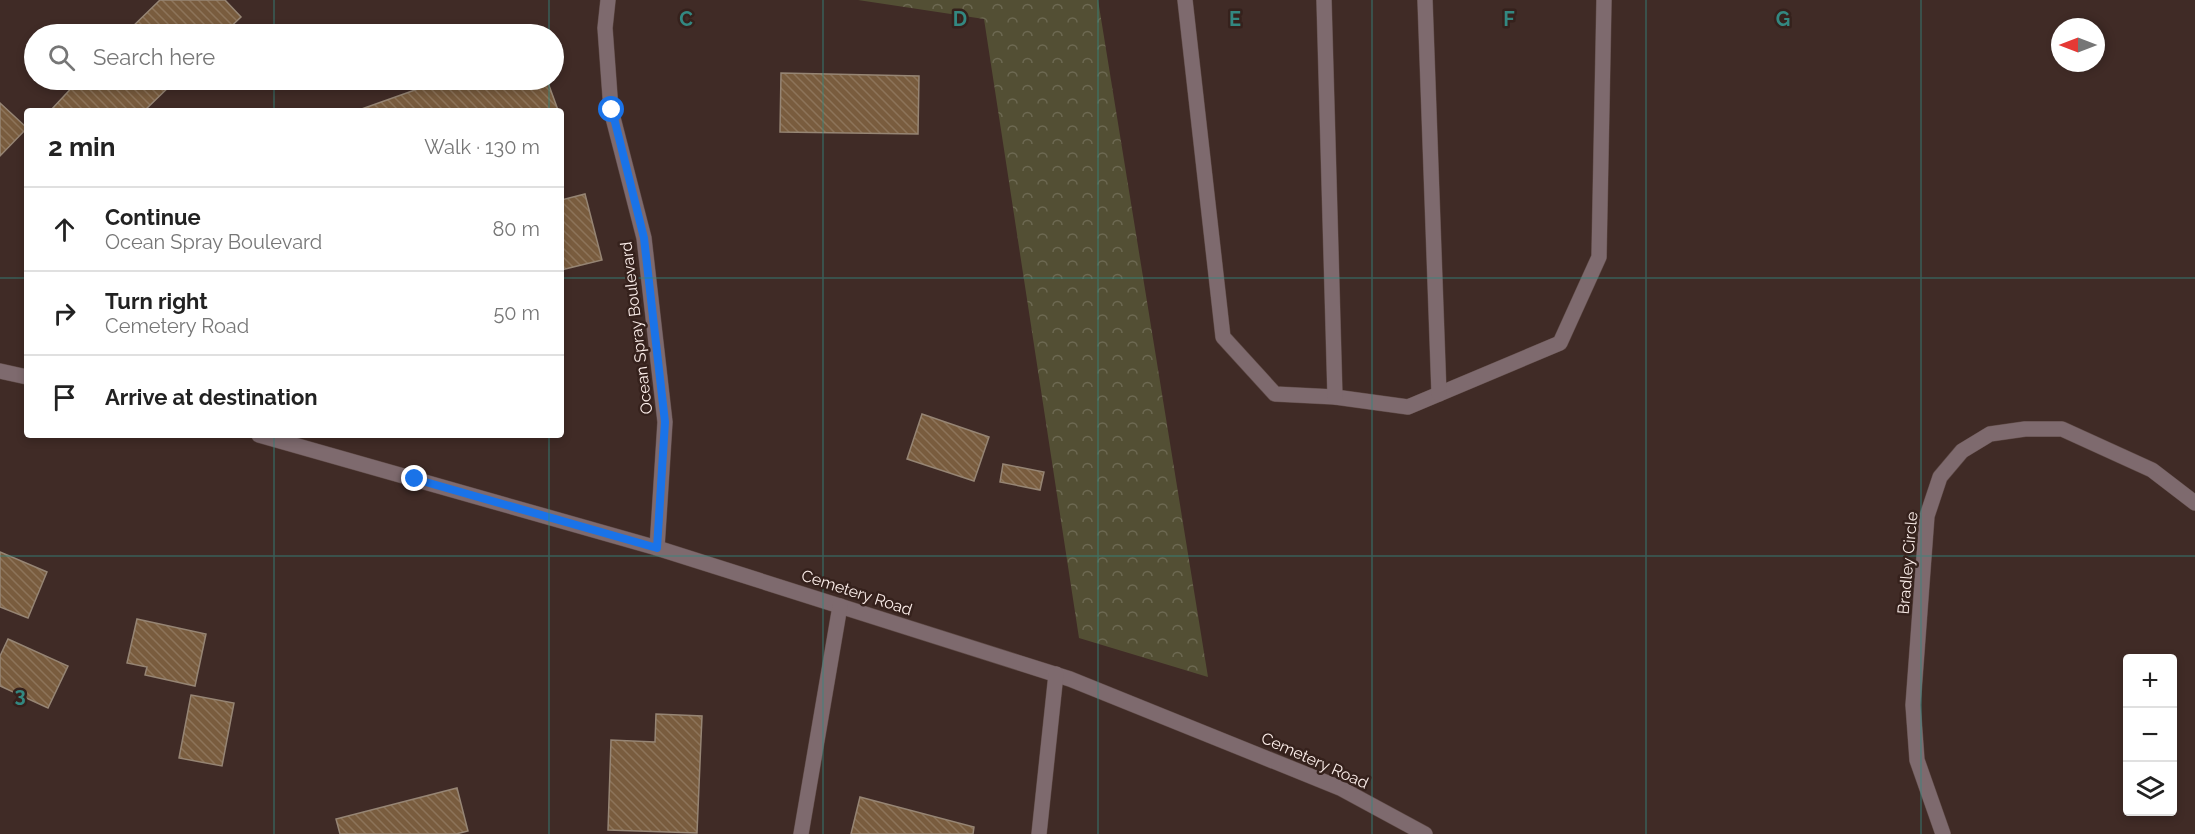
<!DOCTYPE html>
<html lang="en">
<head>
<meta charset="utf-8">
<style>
  body { margin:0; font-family:Raleway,sans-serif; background:#f6f6f6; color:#222 }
  .controls { position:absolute; right:18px; bottom:18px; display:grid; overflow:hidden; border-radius:6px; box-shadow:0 3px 9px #0003 }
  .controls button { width:54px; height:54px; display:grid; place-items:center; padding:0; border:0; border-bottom:2px solid #e0e0e0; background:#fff; color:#222; font:30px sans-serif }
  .compass { position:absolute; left:2051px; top:18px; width:54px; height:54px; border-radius:50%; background:#fff; box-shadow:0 3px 9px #0003; rotate:270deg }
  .stop { position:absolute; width:18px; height:18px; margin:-14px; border:4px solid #1a73e8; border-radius:50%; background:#fff }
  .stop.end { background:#1a73e8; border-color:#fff; box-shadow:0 2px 6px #0008 }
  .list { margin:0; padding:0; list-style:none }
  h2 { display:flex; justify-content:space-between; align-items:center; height:78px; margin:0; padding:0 24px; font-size:26px }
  h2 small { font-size:20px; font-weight:400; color:#767676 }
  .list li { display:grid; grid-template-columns:39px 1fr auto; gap:18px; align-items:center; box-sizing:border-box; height:84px; padding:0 24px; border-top:2px solid #e0e0e0 }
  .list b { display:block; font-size:22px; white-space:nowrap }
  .list p { margin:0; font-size:20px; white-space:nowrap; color:#767676 }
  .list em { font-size:20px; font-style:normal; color:#767676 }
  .icon { flex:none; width:33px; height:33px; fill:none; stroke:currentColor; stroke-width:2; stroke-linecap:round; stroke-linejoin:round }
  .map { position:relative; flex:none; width:2195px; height:834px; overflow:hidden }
  .search { position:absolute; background:#fff; box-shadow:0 3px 9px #0003; left:24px; top:24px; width:540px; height:66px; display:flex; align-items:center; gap:15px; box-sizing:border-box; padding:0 21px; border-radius:33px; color:#767676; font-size:22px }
  .panel { position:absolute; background:#fff; box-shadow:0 3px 9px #0003; left:24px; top:108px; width:540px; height:330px; border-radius:6px }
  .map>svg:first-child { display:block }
</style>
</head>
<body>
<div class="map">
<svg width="2195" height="834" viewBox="0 0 2195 834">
  <defs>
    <pattern id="forest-crowns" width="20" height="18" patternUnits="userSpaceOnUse" patternTransform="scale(1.5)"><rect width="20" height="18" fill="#534f34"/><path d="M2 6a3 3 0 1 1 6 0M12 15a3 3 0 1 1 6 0" fill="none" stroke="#6d6952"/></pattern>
    <pattern id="building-back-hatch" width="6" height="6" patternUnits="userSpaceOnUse" patternTransform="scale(1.5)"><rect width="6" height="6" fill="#795c3e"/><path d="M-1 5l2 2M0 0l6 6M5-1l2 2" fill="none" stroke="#8d745a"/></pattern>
  </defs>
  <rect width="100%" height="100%" fill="#402b26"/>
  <polygon fill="url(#forest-crowns)" points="858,0 1098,0 1208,677 1079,638 984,19"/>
  <g fill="url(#building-back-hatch)" stroke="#968574" stroke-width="1.5">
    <polygon points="160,0 225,0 241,17 223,34 125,34"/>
    <polygon points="781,73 919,76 918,134 780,132"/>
    <polygon points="79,80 176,80 144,111 50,111"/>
    <polygon points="443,80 547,80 558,110 356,111"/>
    <polygon points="0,103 27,128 0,156"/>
    <polygon points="585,194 602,260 561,270 561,200"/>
    <polygon points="922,414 989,437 974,481 907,459"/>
    <polygon points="1003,464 1044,472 1040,490 1000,482"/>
    <polygon points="0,552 47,572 28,618 0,607"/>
    <polygon points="137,619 206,634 195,686 145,675 147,667 127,663"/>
    <polygon points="8,639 68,666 48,708 0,686 0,656"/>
    <polygon points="191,695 234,703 222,766 179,758"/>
    <polygon points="656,714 702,716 697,833 608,830 611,740 655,742"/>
    <polygon points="457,788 468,831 456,834 340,834 336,819"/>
    <polygon points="860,797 974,827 973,834 851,834"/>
  </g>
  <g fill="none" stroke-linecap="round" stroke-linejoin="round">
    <g stroke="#5e4a46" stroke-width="16">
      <g id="minor">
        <polyline points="608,0 605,28 611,110 644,238 665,422 657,548"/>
        <polyline points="1185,0 1223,337 1275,394 1335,397 1408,407 1560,343 1599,257 1604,0"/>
        <polyline points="1324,0 1335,397"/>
        <polyline points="1425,0 1439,394"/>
        <polyline points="0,371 27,377"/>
        <polyline points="259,435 657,548 1070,679 1340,788 1425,834"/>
        <polyline points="801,834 840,606"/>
        <polyline points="1039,834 1056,674"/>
        <polyline points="1943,834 1917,760 1913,705 1927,516 1940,477 1962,451 1990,434 2025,429 2062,429 2152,470 2195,503"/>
      </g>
    </g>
    <use href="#minor" stroke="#7e6a6e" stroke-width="15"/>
  </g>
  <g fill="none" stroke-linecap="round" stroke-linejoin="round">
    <polyline stroke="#1a73e8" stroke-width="8" points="415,479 657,548 665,422 644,238 612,110"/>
  </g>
  <path fill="none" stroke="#338881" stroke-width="1.5" stroke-opacity="0.55" d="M274,0V34M549,0V34M823,0V834M1098,0V834M1372,0V834M1646,0V834M1921,0V834M274,80V111M549,80V111M0,278H27M561,278H2195M274,435V834M549,435V834M0,556H2195"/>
  <g text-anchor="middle" stroke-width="5" stroke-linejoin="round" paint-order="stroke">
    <g font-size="16" fill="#fdefeb" stroke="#35211c">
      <text transform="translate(636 328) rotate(-97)" y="6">Ocean Spray Boulevard</text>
      <text transform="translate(1907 563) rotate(-85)" y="6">Bradley Circle</text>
      <text transform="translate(857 592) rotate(18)" y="6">Cemetery Road</text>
      <text transform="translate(1315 760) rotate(24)" y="6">Cemetery Road</text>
    </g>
  </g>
  <g font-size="20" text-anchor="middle" font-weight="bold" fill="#338881" stroke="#35211c" stroke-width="5" stroke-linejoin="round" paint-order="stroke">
    <text x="686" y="26">C</text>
    <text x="960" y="26">D</text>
    <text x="1235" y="26">E</text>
    <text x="1509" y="26">F</text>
    <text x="1783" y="26">G</text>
    <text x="20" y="702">3</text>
  </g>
</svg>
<div class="controls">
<button>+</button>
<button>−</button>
<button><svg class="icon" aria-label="layers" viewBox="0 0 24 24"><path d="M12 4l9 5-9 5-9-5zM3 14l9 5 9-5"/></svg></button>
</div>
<svg class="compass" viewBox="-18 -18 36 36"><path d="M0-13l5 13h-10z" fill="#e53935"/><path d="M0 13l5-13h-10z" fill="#767676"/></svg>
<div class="stop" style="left:612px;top:110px"></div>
<div class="stop end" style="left:415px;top:479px"></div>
<div class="search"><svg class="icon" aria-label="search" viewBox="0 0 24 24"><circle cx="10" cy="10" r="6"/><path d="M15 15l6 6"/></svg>Search here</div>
<section class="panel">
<h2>2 min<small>Walk · 130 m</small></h2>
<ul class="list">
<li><svg class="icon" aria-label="ahead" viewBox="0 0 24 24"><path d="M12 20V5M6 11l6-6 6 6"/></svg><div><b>Continue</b><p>Ocean Spray Boulevard</p></div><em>80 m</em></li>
<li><svg class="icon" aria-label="right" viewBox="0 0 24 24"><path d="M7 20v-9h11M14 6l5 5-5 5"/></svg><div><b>Turn right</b><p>Cemetery Road</p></div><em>50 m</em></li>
<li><svg class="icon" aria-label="arrive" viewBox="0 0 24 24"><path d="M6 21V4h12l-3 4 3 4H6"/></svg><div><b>Arrive at destination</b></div></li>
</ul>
</section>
</div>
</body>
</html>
